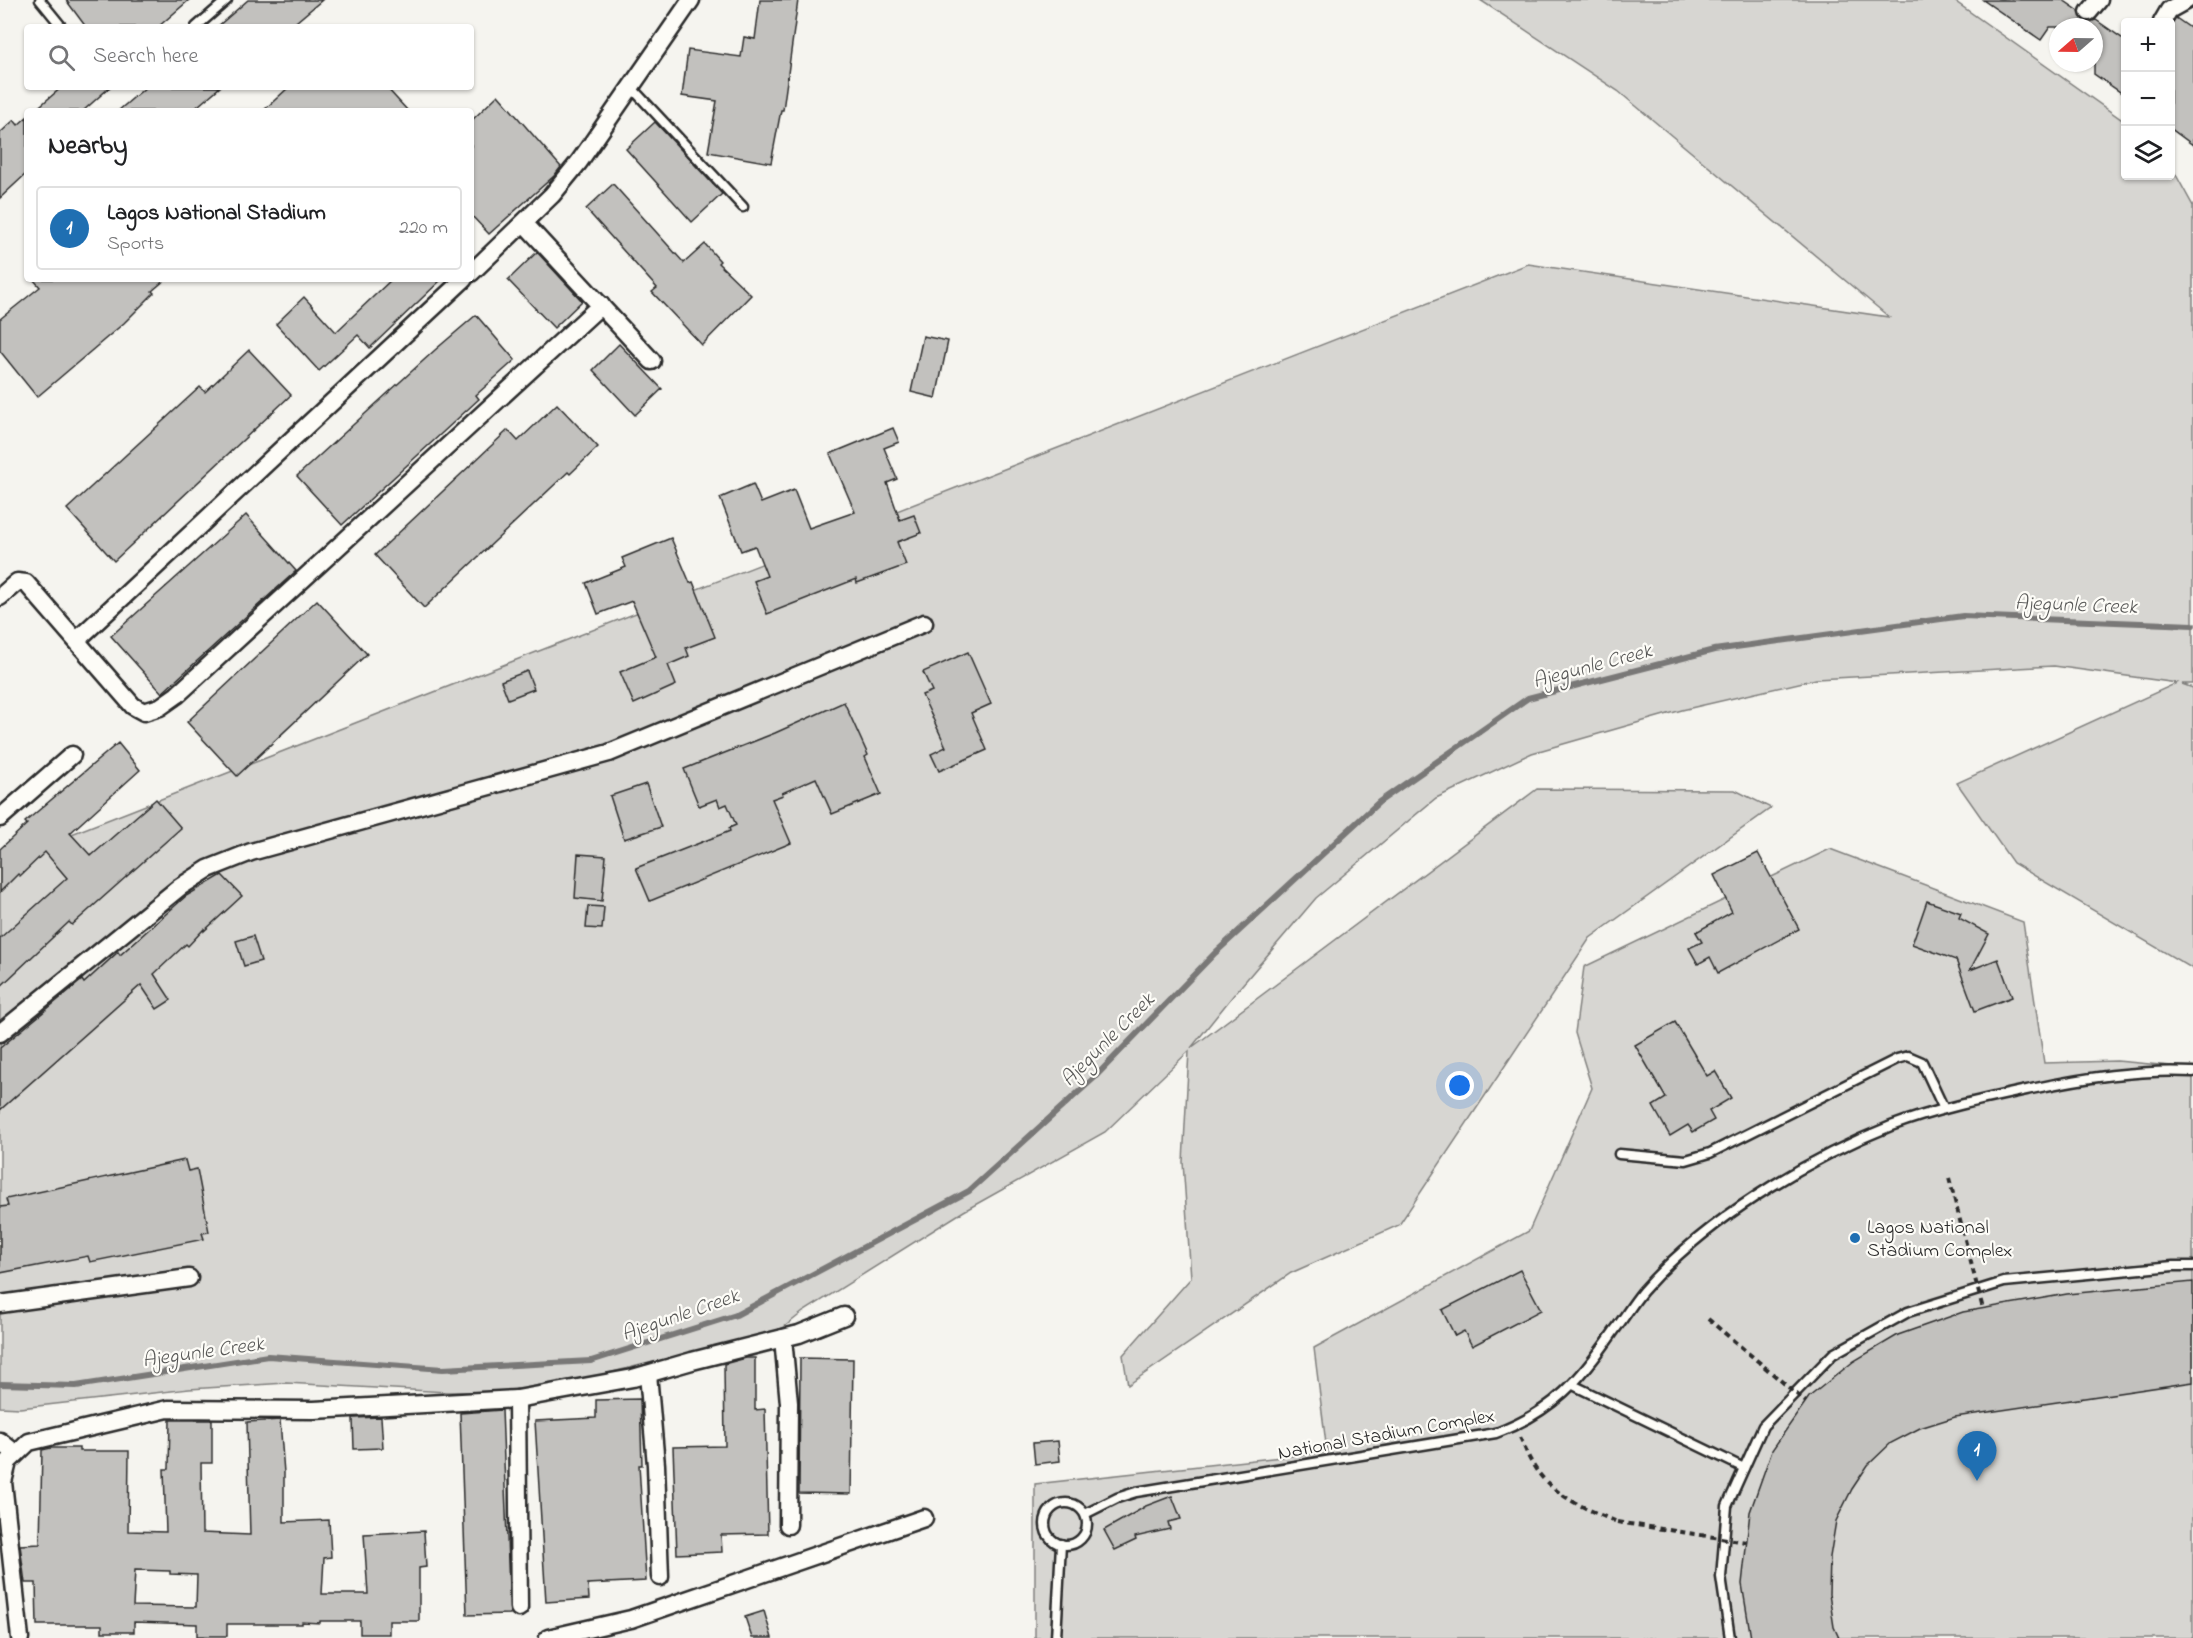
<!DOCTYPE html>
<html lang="en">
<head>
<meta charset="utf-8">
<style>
  body { margin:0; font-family:"Indie Flower",sans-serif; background:#f2f2f2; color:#202124 }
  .controls { position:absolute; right:18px; top:18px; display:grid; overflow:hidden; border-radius:6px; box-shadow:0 2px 4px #0004 }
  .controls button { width:54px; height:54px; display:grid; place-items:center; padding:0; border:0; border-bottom:2px solid #e0e0e0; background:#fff; color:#202124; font:30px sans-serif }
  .compass { position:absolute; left:2049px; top:18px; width:54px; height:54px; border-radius:50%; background:#fff; box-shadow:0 2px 4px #0004; rotate:250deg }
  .you { position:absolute; left:1460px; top:1086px; width:21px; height:21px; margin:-15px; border:4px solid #fff; border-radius:50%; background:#1a73e8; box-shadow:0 0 0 9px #1a73e833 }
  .badge { display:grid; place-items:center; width:39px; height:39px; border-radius:50%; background:#1f6fb2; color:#fff; font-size:20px; font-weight:700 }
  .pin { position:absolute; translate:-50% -50px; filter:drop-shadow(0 2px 3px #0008) }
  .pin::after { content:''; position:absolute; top:32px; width:21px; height:18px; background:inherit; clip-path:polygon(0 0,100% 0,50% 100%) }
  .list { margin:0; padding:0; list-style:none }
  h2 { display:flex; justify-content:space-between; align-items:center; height:78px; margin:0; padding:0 24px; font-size:26px }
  h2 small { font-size:20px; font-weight:400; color:#757577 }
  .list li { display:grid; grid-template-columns:39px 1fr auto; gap:18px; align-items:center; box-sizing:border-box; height:84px; margin:0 12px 12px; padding:0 12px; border:2px solid #e0e0e0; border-radius:6px }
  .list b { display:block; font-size:22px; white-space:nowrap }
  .list p { margin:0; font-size:20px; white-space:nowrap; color:#757577 }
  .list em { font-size:20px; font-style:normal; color:#757577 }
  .icon { flex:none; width:33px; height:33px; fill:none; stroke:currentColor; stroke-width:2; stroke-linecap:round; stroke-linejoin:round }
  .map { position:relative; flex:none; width:2193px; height:1638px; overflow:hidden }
  .search { position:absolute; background:#fff; box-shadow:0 2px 4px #0004; left:24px; top:24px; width:450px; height:66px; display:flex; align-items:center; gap:15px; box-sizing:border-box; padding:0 21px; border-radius:6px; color:#757577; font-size:22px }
  .panel { position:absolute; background:#fff; box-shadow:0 2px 4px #0004; left:24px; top:108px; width:450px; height:174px; border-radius:6px }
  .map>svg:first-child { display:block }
</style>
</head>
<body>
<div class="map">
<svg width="2193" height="1638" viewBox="0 0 2193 1638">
  <rect width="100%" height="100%" fill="#f5f4ef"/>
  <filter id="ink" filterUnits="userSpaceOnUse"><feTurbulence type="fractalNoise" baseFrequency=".0167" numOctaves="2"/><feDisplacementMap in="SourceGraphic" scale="12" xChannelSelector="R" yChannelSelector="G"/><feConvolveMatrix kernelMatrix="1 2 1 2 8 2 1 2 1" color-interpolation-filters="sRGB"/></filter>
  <g filter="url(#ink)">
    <g fill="#d7d6d2" stroke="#81807e" stroke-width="1.5">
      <polygon points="1480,0 1953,0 2125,122 2126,176 2170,176 2171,166 2193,206 2193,684 2182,684 2193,688 2193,969 2013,863 1957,783 2177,683 2054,666 1816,679 1682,710 1532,753 1436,798 1316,898 1236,992 1191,1048 1537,789 1735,790 1771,808 1590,938 1399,1225 1291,1273 1128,1385 1123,1355 1191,1278 1183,1162 1189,1051 1105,1132 964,1211 803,1312 779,1331 535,1391 447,1392 286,1383 189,1389 20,1408 0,1407 0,862 1528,264 1889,317 1618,91"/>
      <polygon points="1830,849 2023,922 2044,1063 2117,1061 2193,1068 2193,1638 1035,1638 1035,1484 1327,1452 1314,1348 1529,1231 1592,1088 1575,1033 1584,967"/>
    </g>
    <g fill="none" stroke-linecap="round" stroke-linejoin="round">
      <polyline stroke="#797877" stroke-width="6" points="0,1384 76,1386 268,1356 443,1369 591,1361 736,1315 969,1191 1094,1078 1215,953 1379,802 1528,698 1714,650 1963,616 2193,625"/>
    </g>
    <g fill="#c2c1be" stroke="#2b2b2b" stroke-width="1.5" fill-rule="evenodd">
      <polygon points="66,0 189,0 158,27 86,27"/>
      <polygon points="248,0 322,0 290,27 217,27"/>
      <polygon points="760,0 798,0 783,110 781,110 771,163 708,152 717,101 682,96 688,50 741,57 744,37 755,39"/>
      <polygon points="1983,0 2063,0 2079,11 2083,20 2088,22 2096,20 2126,41 2126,96 2094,74 2094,27 2050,27 2041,40"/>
      <polygon points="2176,18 2193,30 2193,145 2170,128 2170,28"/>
      <polygon points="62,87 110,87 83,111 34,111"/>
      <polygon points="146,87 220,87 192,111 118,111"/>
      <polygon points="289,87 386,87 408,111 263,111"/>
      <polygon points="498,95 561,167 554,176 489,234 471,215 471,121"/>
      <polygon points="27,117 27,173 0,198 0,133 14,120 18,125"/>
      <polygon points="655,122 722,194 692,222 626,149"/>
      <polygon points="613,184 684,263 705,244 720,261 718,263 751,295 702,345 652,292 657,288 586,209"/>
      <polygon points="537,252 582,301 554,328 508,280"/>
      <polygon points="33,279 166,279 152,291 154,293 124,323 37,397 0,351 0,319 40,287"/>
      <polygon points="392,279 442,279 370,348 358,335 319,371 276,324 304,297 336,332"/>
      <polygon points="476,315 515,360 476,395 479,399 342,525 297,476 435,350"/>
      <polygon points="923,336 948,341 936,398 911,392"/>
      <polygon points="619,344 662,389 635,415 593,370"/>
      <polygon points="249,350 291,395 114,561 67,509 200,387 205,392"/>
      <polygon points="557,404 598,447 570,474 568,472 424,608 375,555 508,430 518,441"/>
      <polygon points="893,428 899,442 884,448 897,479 887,483 900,520 914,515 921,533 897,542 906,565 857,583 856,579 767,614 754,581 767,576 755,546 741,551 720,498 753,484 761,503 794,490 809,528 855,512 830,454"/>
      <polygon points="246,515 296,571 162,693 111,636"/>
      <polygon points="671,538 690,583 693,582 715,637 686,648 689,656 668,665 676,685 634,704 620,672 656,657 632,601 598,614 586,583 626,567 622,558"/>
      <polygon points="317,600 367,654 237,776 187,722"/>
      <polygon points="968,652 991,704 971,713 987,750 939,771 931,754 946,747 922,695 932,691 923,672"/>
      <polygon points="527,671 534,689 508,699 501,681"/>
      <polygon points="844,702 868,755 865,757 881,794 832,814 816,778 782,793 783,795 772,799 791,843 650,901 636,868 730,831 729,828 736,825 727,804 720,807 717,799 699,806 684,769 775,733"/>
      <polygon points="118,743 140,770 70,833 91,856 156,799 181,828 72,925 69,922 0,987 0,938 67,878 45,852 20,876 18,874 0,892 0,849 27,824 25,822"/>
      <polygon points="646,784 661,827 624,839 610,796"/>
      <polygon points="1758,853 1799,929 1718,973 1710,957 1698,964 1689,948 1702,942 1696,932 1732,912 1714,875"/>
      <polygon points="578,854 606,856 602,901 575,898"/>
      <polygon points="222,875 242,896 204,931 204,929 188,946 186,944 154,974 171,1000 157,1009 141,985 0,1110 0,1048 82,980 84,983 118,952 120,955 186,896"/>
      <polygon points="1927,901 1961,913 1959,918 1989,934 1970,970 1998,959 2012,997 1975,1011 1956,960 1912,944"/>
      <polygon points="588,906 604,907 602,929 586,928"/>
      <polygon points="253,936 261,961 244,966 236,941"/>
      <polygon points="1675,1022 1707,1076 1715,1071 1731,1098 1709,1111 1714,1120 1693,1132 1688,1125 1670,1136 1653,1106 1666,1098 1635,1045"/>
      <polygon points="185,1160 188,1171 197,1169 209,1232 202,1233 204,1239 90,1262 88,1256 0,1273 0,1207 8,1206 6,1199"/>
      <polygon points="1520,1270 1541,1310 1472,1346 1464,1331 1455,1336 1442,1310"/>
      <polygon points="2193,1282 2193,1382 1955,1417 1920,1428 1891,1443 1868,1465 1852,1489 1836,1521 1830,1557 1829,1594 1834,1627 1839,1638 1751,1638 1742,1584 1750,1512 1772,1450 1809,1397 1854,1361 1898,1335 1963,1312 2067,1294"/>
      <polygon points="746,1358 755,1358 755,1410 765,1409 768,1534 721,1535 722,1552 677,1554 673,1447 725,1446 724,1364"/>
      <polygon points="800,1358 853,1359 851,1494 799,1493"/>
      <polygon points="640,1399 642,1465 639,1465 646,1581 588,1584 589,1599 546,1602 535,1421 596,1418 596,1400"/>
      <polygon points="502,1410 510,1614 467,1615 460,1413"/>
      <polygon points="381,1417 383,1448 354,1449 353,1418"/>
      <path d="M170,1420H212V1463H201L202,1533L250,1535L247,1422L280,1420L284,1473V1522L329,1520L331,1557L324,1558L322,1594H368L364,1534L424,1531L426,1567L419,1568V1621H389V1634H360V1621H320V1623L302,1622V1624H227V1636H197V1624L134,1622V1632H102V1625H37L36,1583H25L20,1545L40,1544L42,1450L51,1448H79V1451H129L128,1531L166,1532L164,1469H169ZM135,1570L170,1571V1574L197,1575L196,1607L133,1606Z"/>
      <polygon points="1058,1441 1060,1461 1035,1464 1033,1443"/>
      <polygon points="1172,1496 1181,1519 1168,1522 1170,1529 1135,1537 1136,1540 1115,1550 1104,1530 1143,1508 1143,1507"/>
      <polygon points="764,1611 772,1638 752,1638 745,1617"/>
    </g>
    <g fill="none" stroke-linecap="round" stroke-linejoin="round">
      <g stroke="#2b2b2b" stroke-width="13">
        <g id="service">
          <polyline points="40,0 62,27"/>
          <polyline points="196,27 227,0"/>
          <polyline points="631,87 743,207"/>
          <polyline points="1619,1154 1686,1160 1710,1153 1897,1059 1908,1056 1922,1062 1944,1109"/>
          <polyline points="1573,1385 1744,1468"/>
          <circle cx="1066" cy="1524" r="21"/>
          <path d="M1085,1514L1117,1498L1136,1492L1496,1433C1553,1412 1581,1379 1614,1331C1624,1318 1633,1303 1643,1291C1704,1221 1805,1160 1891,1126C1936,1109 1984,1099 2031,1089C2084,1078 2139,1069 2193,1072"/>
          <polyline points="1056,1638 1061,1544"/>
          <polyline points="1730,1638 1721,1577 1727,1506 1763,1426 1833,1354 1908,1312 2004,1282 2173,1266 2193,1266"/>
        </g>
      </g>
      <g stroke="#2b2b2b" stroke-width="21">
        <g id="minor">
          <polyline points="2089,12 2099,0"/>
          <polyline points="2162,22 2169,10 2187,0"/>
          <polyline points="524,223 652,361"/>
          <polyline points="471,273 552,195 579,162 691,0"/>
          <polyline points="0,597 17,582 26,583 133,706 144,712 160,707 177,695 601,305"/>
          <polyline points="77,640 464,279"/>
          <polyline points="0,818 72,755"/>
          <polyline points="0,1033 180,887 208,869 251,852 609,753 924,623"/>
          <polyline points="0,1304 189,1278"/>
          <polyline points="783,1338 789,1403 788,1525"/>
          <polyline points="648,1374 656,1465 660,1577"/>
          <polyline points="517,1399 519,1608"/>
          <polyline points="0,1441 15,1453"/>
          <polyline points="20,1638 3,1482 8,1462 29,1442 168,1409 314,1410 517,1399 633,1378 692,1361 799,1334 844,1316"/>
          <polyline points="548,1638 631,1619 924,1518"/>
        </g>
      </g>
      <path stroke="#2b2b2b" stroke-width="4" stroke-dasharray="6 4.5" stroke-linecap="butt" d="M1520,1437C1524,1445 1527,1455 1532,1463C1549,1494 1586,1509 1617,1522"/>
      <use href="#service" stroke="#fdfcf7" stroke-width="8"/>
      <use href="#minor" stroke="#fdfcf7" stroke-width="16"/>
      <g stroke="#2b2b2b" stroke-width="4" stroke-dasharray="6 4.5" stroke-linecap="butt">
        <polyline points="1949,1178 1983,1309"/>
        <polyline points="1708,1319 1806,1402"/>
        <polyline points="1617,1522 1746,1542"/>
      </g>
    </g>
  </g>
  <circle fill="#1f6fb2" stroke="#fdfcf7" stroke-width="2" cx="1855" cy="1238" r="6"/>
  <g text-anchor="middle" stroke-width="4.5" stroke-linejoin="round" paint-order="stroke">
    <g font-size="20" fill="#2b2b2b" stroke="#fdfcf7" text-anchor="start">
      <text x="1867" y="1233">Lagos National<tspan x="1867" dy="23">Stadium Complex</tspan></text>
    </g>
    <g font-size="20" fill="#2b2b2b" stroke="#fdfcf7">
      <text transform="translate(1386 1433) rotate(-10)" y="7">National Stadium Complex</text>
    </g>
    <g font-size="21" font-style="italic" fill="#585857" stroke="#fdfcf7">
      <text transform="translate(2076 604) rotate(2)" y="7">Ajegunle Creek</text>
      <text transform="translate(1592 665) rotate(-15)" y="7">Ajegunle Creek</text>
      <text transform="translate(1107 1039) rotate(-45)" y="7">Ajegunle Creek</text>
      <text transform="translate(680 1314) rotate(-19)" y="7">Ajegunle Creek</text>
      <text transform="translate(203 1351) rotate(-8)" y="7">Ajegunle Creek</text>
    </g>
  </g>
</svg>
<div class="controls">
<button>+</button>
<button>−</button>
<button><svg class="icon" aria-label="layers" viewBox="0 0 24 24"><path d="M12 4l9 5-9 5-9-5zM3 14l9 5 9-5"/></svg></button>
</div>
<svg class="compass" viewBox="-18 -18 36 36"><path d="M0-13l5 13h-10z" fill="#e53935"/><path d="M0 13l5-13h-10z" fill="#757577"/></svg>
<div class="you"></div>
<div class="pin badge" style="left:1977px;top:1481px">1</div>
<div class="search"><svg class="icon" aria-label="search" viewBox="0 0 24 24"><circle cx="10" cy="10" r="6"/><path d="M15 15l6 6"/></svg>Search here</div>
<section class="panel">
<h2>Nearby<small></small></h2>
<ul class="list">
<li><span class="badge">1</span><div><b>Lagos National Stadium</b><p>Sports</p></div><em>220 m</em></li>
</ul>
</section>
</div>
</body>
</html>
